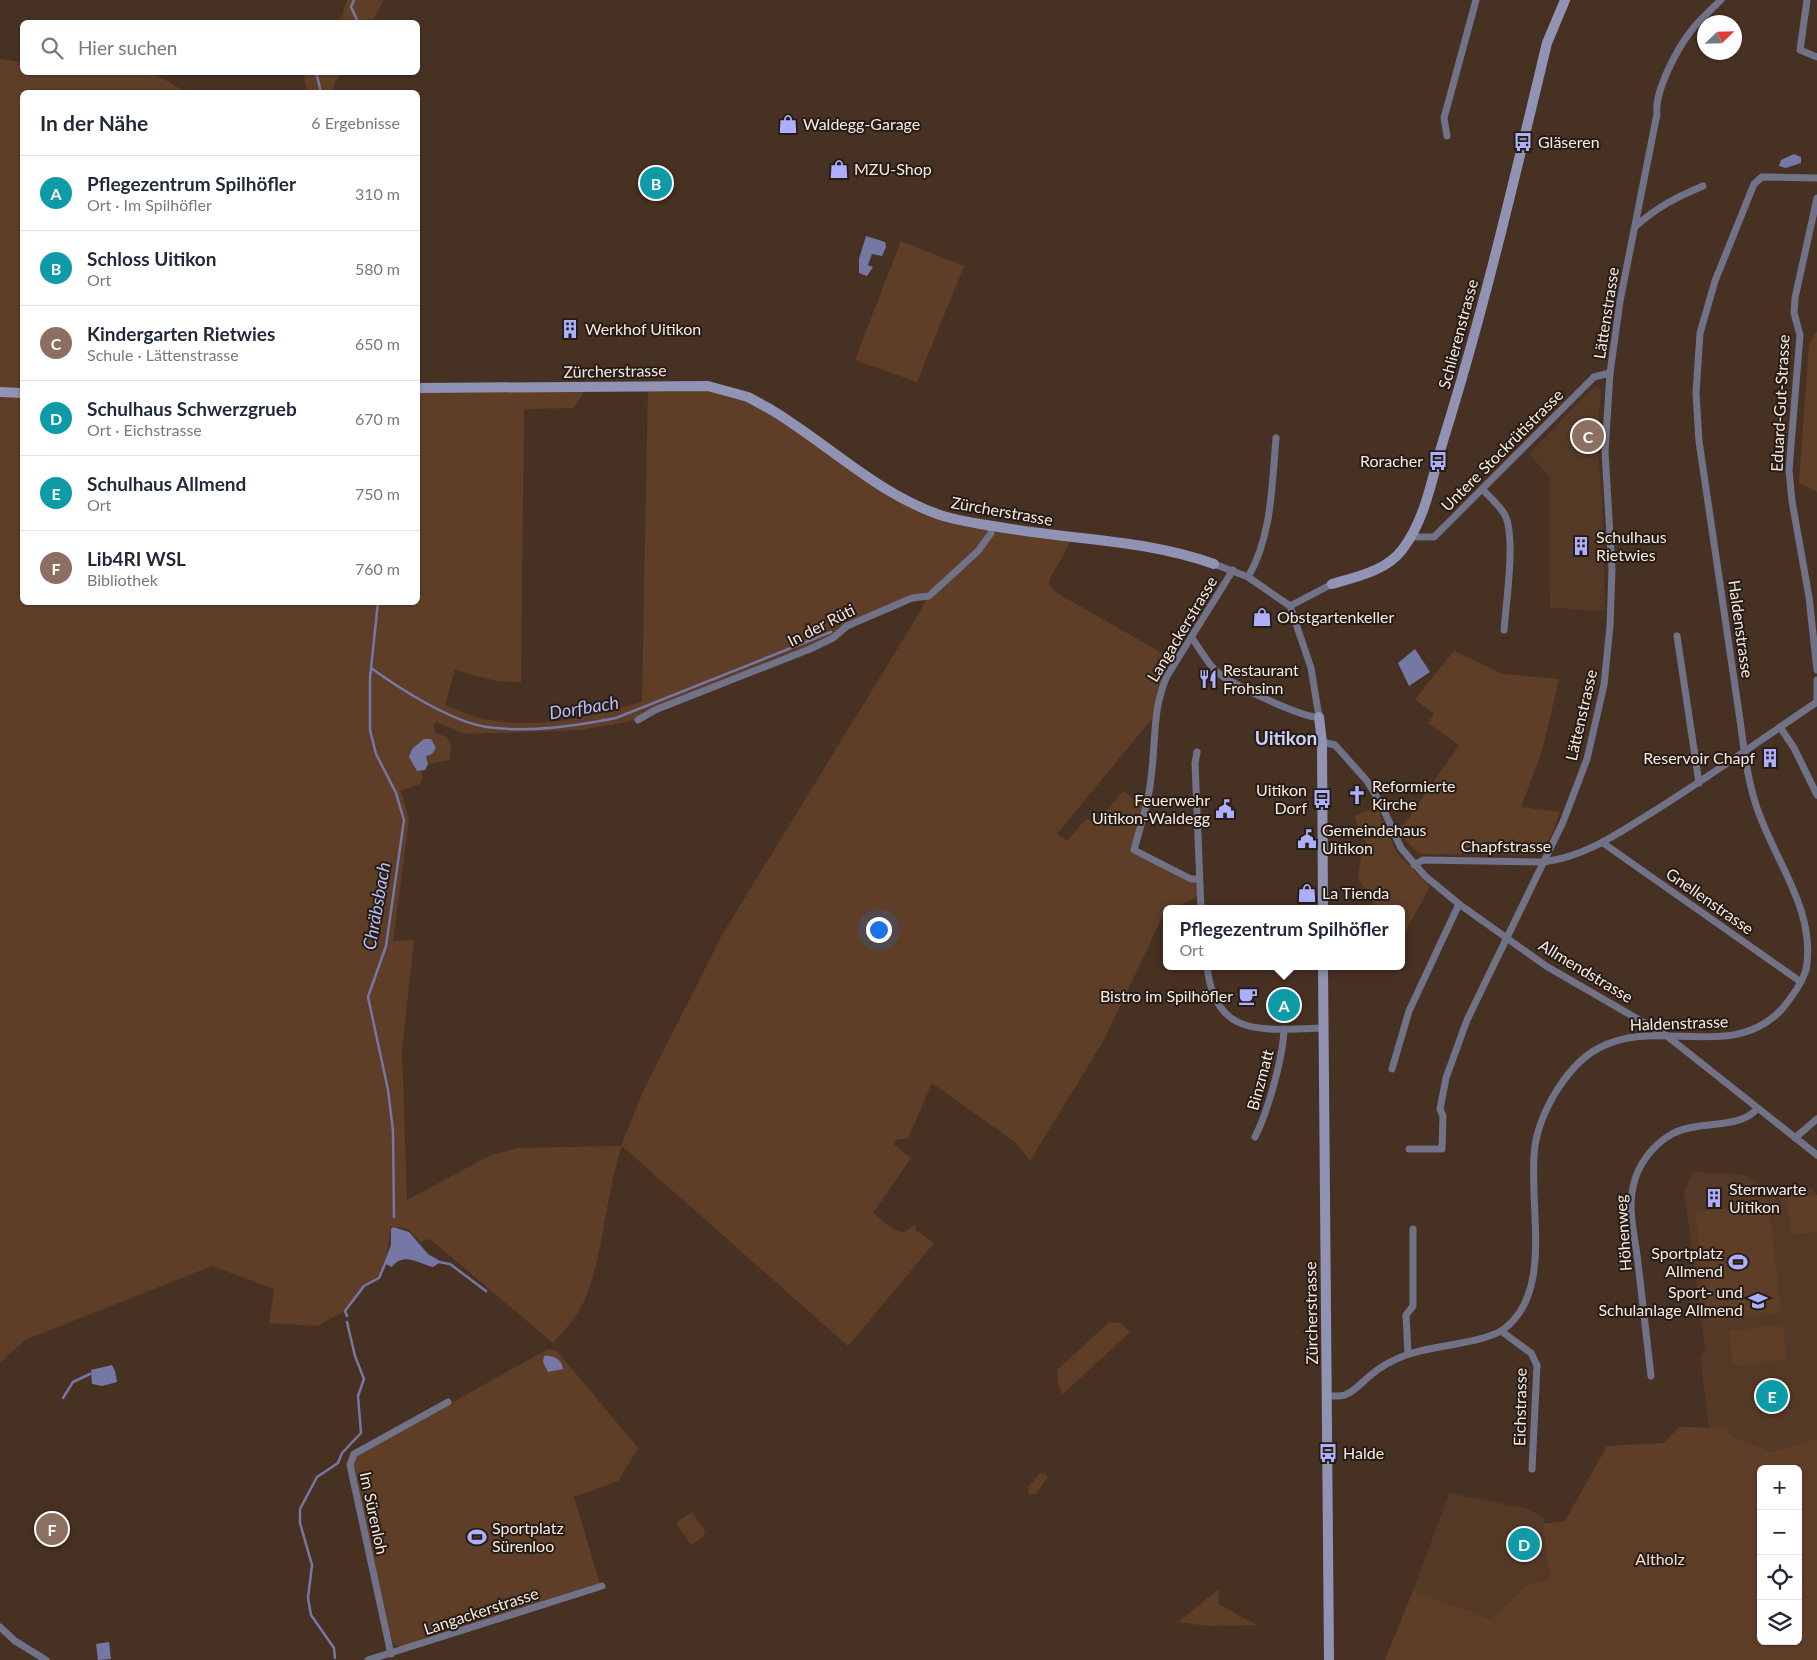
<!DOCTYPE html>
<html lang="de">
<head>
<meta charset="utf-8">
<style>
  body { margin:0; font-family:Lato,sans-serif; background:#f2f2f3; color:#1f2937 }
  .controls { position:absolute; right:15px; bottom:15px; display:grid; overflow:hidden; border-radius:8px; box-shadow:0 1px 4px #0004 }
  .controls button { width:45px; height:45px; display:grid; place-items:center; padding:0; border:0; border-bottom:1px solid #e0e1e3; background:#fff; color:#1f2937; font:25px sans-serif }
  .compass { position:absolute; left:1697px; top:15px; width:45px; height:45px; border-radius:50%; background:#fff; box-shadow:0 1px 4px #0004; rotate:67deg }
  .you { position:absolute; left:878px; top:929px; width:18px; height:18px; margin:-12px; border:4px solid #fff; border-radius:50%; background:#1a73e8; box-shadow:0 0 0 8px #1a73e833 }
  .badge { display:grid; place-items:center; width:32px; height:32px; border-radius:50%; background:#1a73e8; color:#fff; font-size:16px; font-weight:700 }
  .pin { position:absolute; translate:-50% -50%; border:2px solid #fff; box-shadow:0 1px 5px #0006 }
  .popup { position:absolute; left:1163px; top:905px; width:242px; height:65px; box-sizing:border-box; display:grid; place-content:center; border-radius:8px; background:#fff; filter:drop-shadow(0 1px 4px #0005); font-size:16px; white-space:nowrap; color:#747a83 }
  .popup b { font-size:19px; color:#1f2937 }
  .popup::after { content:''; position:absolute; left:50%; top:100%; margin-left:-10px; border:10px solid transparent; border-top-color:#fff }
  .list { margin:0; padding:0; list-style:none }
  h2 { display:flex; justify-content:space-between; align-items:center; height:65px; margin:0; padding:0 20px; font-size:21px }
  h2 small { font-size:16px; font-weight:400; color:#747a83 }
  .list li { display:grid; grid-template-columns:32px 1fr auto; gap:15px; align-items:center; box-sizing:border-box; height:75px; padding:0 20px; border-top:1px solid #e0e1e3 }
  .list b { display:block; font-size:19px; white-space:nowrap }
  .list p { margin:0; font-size:16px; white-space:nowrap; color:#747a83 }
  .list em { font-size:16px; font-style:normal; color:#747a83 }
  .icon { flex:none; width:28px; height:28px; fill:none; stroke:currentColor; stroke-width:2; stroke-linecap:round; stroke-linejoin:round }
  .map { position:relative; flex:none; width:1817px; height:1660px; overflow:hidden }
  .search { position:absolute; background:#fff; box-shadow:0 1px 4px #0004; left:20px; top:20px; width:400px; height:55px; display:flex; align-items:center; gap:12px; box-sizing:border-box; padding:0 18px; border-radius:8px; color:#747a83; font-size:19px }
  .panel { position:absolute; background:#fff; box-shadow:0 1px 4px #0004; left:20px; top:90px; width:400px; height:515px; border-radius:8px }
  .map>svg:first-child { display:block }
</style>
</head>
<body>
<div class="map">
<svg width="1817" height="1660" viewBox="0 0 1817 1660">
  <rect width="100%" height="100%" fill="#473123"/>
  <g fill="#553927">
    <polygon points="1595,386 1601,389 1597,443 1602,495 1605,611 1550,608 1549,476 1529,454"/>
    <polygon points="1693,1172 1747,1175 1767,1190 1813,1188 1817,1196 1817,1439 1813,1441 1771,1452 1730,1436 1726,1428 1709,1428 1700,1356 1705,1349 1684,1192"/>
    <polygon points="1449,1493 1526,1508 1544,1517 1550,1577 1526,1586 1493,1619 1413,1591"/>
  </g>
  <g fill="#5f3e28" fill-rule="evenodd">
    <polygon points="347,0 384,0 372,22 332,22 342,17"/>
    <path d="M0,59L22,62V72L153,73L186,92H22V602H418V388L587,386L574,408L524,409L521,682L496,681L455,670L445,705C459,710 474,718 489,720C537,729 596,717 642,701L648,386L698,385L748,397L891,491L940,515L1073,538L1049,580L1050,586L1057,593L1176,661L1155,715L1057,834L1067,841L1086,819L1096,823L1123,791L1145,808L1134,850L1199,879L1200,895L1172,909H1166L1104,1040L1030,1161L1015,1142L932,1083L908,1138L896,1140L894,1145L911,1158L873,1213L890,1227L902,1233L916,1225L915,1230L934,1243L848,1346L622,1146C605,1195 604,1254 585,1299C578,1316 565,1330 553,1343L430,1239L420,1242L408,1229L391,1226L385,1264L379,1278L364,1286L345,1311L317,1326L269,1323L274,1289L212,1266L25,1340L0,1363ZM928,596L920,612L722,935L643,1092L621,1146L518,1148L489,1156L407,1200L402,1050L414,940L393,941L409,820L401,791L420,784L423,778L421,770L417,771L431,739L426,756L428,764L450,760L451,746L447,737L435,733L433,724L437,722L465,734L581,730L638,720L833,638C857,618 898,600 928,596Z"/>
    <polygon points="306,73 306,72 342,73 335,82 333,92 307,92 304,80"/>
    <polygon points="901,241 964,266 917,382 855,360"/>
    <polygon points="1817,331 1817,492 1799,483 1809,344"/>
    <path d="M1454,651L1503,674L1559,679L1542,751L1521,807L1560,812C1552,833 1550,850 1526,855L1421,854C1410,848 1404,838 1399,827L1405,823L1459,745L1428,723L1434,714L1415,699Z"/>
    <polygon points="1374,808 1379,812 1397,853 1430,887 1402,937 1402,909 1370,909 1373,902 1358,878 1362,848 1369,847 1358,829 1355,816"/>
    <polygon points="1817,1195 1817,1232 1791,1235 1787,1199"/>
    <polygon points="1769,1203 1781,1313 1708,1321 1695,1212"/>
    <polygon points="1109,1322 1121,1323 1130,1332 1063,1394 1058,1384 1057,1370"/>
    <polygon points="1783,1325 1787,1360 1733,1366 1729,1331"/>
    <polygon points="548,1349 557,1351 638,1448 618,1481 574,1497 600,1584 401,1647 393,1643 352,1464 356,1456"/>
    <path d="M1679,1427L1726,1428L1730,1436L1771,1452L1817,1439V1660H1385L1413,1591L1492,1619L1526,1586L1550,1577L1543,1524L1565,1521L1607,1446L1664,1443ZM1761,1469H1798V1641H1761Z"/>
    <polygon points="1040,1473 1046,1474 1047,1478 1036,1494 1029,1494 1028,1487"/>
    <polygon points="692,1512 705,1531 704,1536 691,1545 676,1523"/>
    <polygon points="1219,1589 1218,1604 1257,1625 1209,1626 1178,1622"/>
  </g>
  <g fill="#7577a5">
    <polygon points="1794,154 1801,157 1801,163 1786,168 1779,166 1781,160"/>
    <polygon points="866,236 885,242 886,247 882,256 872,254 868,265 873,267 867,276 859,273 859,259"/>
    <polygon points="1415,649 1430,672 1409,686 1398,663"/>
    <polygon points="424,739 431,739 436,748 432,754 426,756 428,764 425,770 417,771 409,757 412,749"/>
    <path d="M393,1227L409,1232L428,1254L440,1261L439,1263L433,1267C420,1264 403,1251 392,1267L384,1263L391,1245V1229Z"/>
    <path d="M544,1356C554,1355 562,1360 563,1369L548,1372L543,1362Z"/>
    <polygon points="112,1365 115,1371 117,1382 102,1386 92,1384 91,1370"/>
    <polygon points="109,1642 111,1659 98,1660 96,1644"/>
  </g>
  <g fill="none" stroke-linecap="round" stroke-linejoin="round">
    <g stroke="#7577a5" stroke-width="2.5">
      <polyline points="354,0 351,7 358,22"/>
      <polyline points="316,72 321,92"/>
      <polyline points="378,602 370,678 370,730 376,754 396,793 404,820 386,946 368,997 388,1090 393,1131 394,1217"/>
      <path d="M371,668C400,689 452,722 487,727C529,733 575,726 616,718L831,632"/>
      <polyline points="439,1262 450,1264 486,1291"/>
      <polyline points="347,1316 345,1311 364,1286 379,1278 385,1264"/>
      <polyline points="63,1398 73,1382 90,1374"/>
      <polyline points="335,1658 334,1648 311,1615 308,1598 312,1565 300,1523 300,1509 317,1477 338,1463 342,1453 361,1433 358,1396 364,1379 355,1356 347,1322"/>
    </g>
    <g stroke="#717287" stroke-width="7">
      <polyline points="1807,0 1800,50 1817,57"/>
      <polyline points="1447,136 1444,118 1476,0"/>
      <polyline points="1817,198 1795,298 1794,313 1800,335 1789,470 1792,501 1809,597 1817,670"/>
      <path d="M1636,226C1657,207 1677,197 1703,186"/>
      <path d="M1482,489C1490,497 1499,505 1505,515C1516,537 1506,604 1504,630"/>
      <polyline points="1411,537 1434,537 1594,377 1610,373"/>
      <path d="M1248,577C1272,537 1272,483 1276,438"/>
      <polyline points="1290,606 1332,584"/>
      <polyline points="1677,636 1699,783"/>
      <path d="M1192,638C1200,649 1207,663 1217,672C1231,684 1302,718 1319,717L1311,668L1290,606L1248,577L1214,564"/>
      <polyline points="1817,702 1817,680"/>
      <polyline points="638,720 655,710 810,649 833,638 847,626 912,598 929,596 978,551 991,533 992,526"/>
      <polyline points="1780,727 1794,748 1817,795"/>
      <polyline points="1322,742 1335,745 1367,781 1381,804 1401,848 1425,876 1459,904 1546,966 1667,1036 1817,1155"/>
      <polyline points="1197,752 1195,763 1201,909"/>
      <polyline points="1603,843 1801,982"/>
      <path d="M1414,865L1423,860L1543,862C1587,857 1623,830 1659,808C1713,774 1765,737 1817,702"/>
      <path d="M1199,879H1191L1134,850C1140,826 1149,803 1151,778C1156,743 1152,709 1167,676L1233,570"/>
      <path d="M1207,966C1215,1041 1266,1029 1324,1028"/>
      <polyline points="1392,1069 1409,1011 1459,904"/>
      <path d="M1255,1137C1268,1111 1283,1058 1284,1029"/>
      <polyline points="1795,1138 1817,1119"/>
      <path d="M1409,1149H1442L1443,1116L1440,1109L1446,1078L1467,1020L1563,822L1587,759L1604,685L1610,626L1612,569L1605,452L1610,373L1620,301L1657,114C1654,92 1677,49 1691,31C1699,20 1711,10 1721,0"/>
      <polyline points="1501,1331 1531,1353 1537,1365 1532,1469"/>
      <polyline points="1408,1354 1406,1315 1413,1306 1413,1229"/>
      <path d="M1651,1376C1646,1335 1642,1295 1637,1255C1634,1233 1628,1209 1633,1187C1637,1166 1652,1145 1672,1134C1697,1120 1739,1130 1757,1109"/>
      <path d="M1327,1396C1334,1396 1342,1397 1347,1394C1356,1390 1363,1381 1371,1375C1381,1366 1393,1360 1406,1355C1430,1346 1485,1343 1504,1329C1555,1291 1527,1202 1535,1146C1538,1125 1546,1108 1557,1090C1568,1073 1581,1057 1599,1048C1657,1016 1732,1063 1782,1009C1792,997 1801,985 1806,970C1817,910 1773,859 1756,805C1747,777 1744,749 1740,720L1699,441L1696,393L1700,333L1715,281L1754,184L1762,177L1817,178"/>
      <polyline points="0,1627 15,1641 46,1660"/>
      <polyline points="391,1654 350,1465 354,1454 448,1402"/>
      <polyline points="368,1660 602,1586"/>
    </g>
    <g stroke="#9193b4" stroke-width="10">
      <path d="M418,388L708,386L748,397L770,409C827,443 876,493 940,515C959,521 979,524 999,527C1071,540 1145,539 1214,564"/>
      <polyline points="0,392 22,393"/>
      <path d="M1332,584C1356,577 1386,571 1402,550C1426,519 1432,477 1443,441C1484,310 1515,176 1547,43L1565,0"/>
      <polyline points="1319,717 1322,742 1323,909"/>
      <polyline points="1323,966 1329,1660"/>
    </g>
  </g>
  <defs>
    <g id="shop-bare" transform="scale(1.5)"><path d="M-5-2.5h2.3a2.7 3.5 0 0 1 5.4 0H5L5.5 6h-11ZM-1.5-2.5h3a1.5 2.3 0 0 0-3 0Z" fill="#acaffb" stroke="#261c16" stroke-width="2.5" paint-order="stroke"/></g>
    <g id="bus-bare" transform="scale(1.5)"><path d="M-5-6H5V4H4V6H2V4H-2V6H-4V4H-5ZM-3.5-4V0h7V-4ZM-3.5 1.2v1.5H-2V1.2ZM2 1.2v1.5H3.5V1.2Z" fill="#acaffb" stroke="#261c16" stroke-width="2.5" paint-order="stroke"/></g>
    <g id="building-bare" transform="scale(1.5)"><path d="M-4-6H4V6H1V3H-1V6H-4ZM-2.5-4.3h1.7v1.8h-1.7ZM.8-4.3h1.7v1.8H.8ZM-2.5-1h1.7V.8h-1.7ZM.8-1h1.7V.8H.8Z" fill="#acaffb" stroke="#261c16" stroke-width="2.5" paint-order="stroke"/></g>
    <g id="restaurant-bare" transform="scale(1.5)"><path d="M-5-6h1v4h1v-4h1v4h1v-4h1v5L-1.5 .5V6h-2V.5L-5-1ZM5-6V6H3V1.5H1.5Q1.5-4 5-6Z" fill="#acaffb" stroke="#261c16" stroke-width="2.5" paint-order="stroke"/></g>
    <g id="church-bare" transform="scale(1.5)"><path d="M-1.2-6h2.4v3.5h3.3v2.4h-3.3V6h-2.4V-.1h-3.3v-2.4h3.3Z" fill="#acaffb" stroke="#261c16" stroke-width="2.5" paint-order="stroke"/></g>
    <g id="civic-bare" transform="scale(1.5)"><path d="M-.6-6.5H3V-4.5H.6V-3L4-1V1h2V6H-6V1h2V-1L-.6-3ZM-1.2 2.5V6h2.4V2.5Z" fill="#acaffb" stroke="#261c16" stroke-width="2.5" paint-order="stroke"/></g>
    <g id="cafe-bare" transform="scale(1.5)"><path d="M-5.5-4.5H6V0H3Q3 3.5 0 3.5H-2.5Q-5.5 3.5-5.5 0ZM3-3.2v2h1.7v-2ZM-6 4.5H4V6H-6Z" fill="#acaffb" stroke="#261c16" stroke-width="2.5" paint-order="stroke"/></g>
    <g id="stadium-bare" transform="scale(1.5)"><path d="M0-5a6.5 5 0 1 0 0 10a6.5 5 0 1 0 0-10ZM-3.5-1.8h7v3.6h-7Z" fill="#acaffb" stroke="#261c16" stroke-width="2.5" paint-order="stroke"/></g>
    <g id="school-bare" transform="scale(1.5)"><path d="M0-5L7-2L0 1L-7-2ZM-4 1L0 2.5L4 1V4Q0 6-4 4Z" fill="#acaffb" stroke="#261c16" stroke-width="2.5" paint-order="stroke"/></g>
  </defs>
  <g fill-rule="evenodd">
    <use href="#shop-bare" x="788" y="124"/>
    <use href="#bus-bare" x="1523" y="142"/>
    <use href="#shop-bare" x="839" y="169"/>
    <use href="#building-bare" x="570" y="329"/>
    <use href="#bus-bare" x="1438" y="461"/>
    <use href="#building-bare" x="1581" y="546"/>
    <use href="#shop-bare" x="1262" y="617"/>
    <use href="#restaurant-bare" x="1208" y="679"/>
    <use href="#building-bare" x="1770" y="758"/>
    <use href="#church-bare" x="1357" y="795"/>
    <use href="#bus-bare" x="1322" y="799"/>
    <use href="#civic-bare" x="1225" y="809"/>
    <use href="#civic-bare" x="1307" y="839"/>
    <use href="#shop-bare" x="1307" y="893"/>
    <use href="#cafe-bare" x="1248" y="996"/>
    <use href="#building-bare" x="1714" y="1198"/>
    <use href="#stadium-bare" x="1738" y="1262"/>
    <use href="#school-bare" x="1758" y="1301"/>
    <use href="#bus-bare" x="1328" y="1453"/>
    <use href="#stadium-bare" x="477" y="1537"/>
  </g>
  <g text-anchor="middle" stroke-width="4" stroke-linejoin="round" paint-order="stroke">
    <g font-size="16" fill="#f9eae2" stroke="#261c16" text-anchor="start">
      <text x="803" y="130">Waldegg-Garage</text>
      <text x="1538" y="148">Gläseren</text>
      <text x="854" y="175">MZU-Shop</text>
      <text x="585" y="335">Werkhof Uitikon</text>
      <text x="1423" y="467" text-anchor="end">Roracher</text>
      <text x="1596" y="543">Schulhaus<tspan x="1596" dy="18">Rietwies</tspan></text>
      <text x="1277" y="623">Obstgartenkeller</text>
      <text x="1223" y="676">Restaurant<tspan x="1223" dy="18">Frohsinn</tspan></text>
      <text x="1755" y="764" text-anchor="end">Reservoir Chapf</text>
      <text x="1372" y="792">Reformierte<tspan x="1372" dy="18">Kirche</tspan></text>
      <text x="1307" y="796" text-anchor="end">Uitikon<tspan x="1307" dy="18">Dorf</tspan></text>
      <text x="1210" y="806" text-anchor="end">Feuerwehr<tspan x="1210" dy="18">Uitikon-Waldegg</tspan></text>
      <text x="1322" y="836">Gemeindehaus<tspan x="1322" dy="18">Uitikon</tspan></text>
      <text x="1322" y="899">La Tienda</text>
      <text x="1233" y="1002" text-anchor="end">Bistro im Spilhöfler</text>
      <text x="1729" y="1195">Sternwarte<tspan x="1729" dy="18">Uitikon</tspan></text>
      <text x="1723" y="1259" text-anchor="end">Sportplatz<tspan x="1723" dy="18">Allmend</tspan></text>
      <text x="1743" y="1298" text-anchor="end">Sport- und<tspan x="1743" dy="18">Schulanlage Allmend</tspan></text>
      <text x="1343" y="1459">Halde</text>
      <text x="492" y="1534">Sportplatz<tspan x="492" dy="18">Sürenloo</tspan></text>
    </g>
    <g font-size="16" fill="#f9eae2" stroke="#261c16">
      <text transform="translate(1606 313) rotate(-81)" y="6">Lättenstrasse</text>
      <text transform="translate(1458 334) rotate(-75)" y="6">Schlierenstrasse</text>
      <text transform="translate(615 371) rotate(-1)" y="6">Zürcherstrasse</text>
      <text transform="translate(1780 403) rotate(-87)" y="6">Eduard-Gut-Strasse</text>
      <text transform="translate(1502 450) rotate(-45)" y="6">Untere Stockrütistrasse</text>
      <text transform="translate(1002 511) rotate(10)" y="6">Zürcherstrasse</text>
      <text transform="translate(821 625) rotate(-27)" y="6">In der Rüti</text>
      <text transform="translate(1182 629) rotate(-59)" y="6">Langackerstrasse</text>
      <text transform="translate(1741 629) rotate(82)" y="6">Haldenstrasse</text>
      <text transform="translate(1581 715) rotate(-77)" y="6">Lättenstrasse</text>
      <text x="1506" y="852">Chapfstrasse</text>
      <text transform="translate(1710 901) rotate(35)" y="6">Gnellenstrasse</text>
      <text transform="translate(1586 971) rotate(31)" y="6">Allmendstrasse</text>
      <text transform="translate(1679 1023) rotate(-2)" y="6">Haldenstrasse</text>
      <text transform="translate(1260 1080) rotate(-75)" y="6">Binzmatt</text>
      <text transform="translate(1623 1233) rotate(-94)" y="6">Höhenweg</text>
      <text transform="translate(1311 1313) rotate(-91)" y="6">Zürcherstrasse</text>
      <text transform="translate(1520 1407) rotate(-89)" y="6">Eichstrasse</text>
      <text transform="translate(374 1513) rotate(78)" y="6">Im Sürenloh</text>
      <text transform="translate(481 1611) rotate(-18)" y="6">Langackerstrasse</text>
    </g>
    <g font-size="16" fill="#f9dbca" stroke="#261c16">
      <text x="1660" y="1565">Altholz</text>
    </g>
    <g font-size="18" font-style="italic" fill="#bbbef8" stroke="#261c16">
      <text transform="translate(584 708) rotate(-9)" y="6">Dorfbach</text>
      <text transform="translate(377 906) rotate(-80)" y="6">Chräbsbach</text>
    </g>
    <g font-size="19" font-weight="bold" fill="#d0d3ff" stroke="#261c16">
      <text x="1286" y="745">Uitikon</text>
    </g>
  </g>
</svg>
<div class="controls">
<button>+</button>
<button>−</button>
<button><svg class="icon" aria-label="locate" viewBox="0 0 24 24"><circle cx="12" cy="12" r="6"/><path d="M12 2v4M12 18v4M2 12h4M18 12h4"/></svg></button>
<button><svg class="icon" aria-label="layers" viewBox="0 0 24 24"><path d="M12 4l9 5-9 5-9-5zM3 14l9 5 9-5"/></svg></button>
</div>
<svg class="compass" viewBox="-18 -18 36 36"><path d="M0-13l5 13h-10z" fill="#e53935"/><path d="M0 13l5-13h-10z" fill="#747a83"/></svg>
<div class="you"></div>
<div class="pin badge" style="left:1284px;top:1005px;background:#0f9aa8">A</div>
<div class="popup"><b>Pflegezentrum Spilhöfler</b>Ort</div>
<div class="pin badge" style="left:656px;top:183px;background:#0f9aa8">B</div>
<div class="pin badge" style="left:1588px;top:436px;background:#8d6e63">C</div>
<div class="pin badge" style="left:1524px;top:1544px;background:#0f9aa8">D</div>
<div class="pin badge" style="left:1772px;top:1396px;background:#0f9aa8">E</div>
<div class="pin badge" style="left:52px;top:1529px;background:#8d6e63">F</div>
<div class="search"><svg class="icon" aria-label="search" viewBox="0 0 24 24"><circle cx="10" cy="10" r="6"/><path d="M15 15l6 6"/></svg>Hier suchen</div>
<section class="panel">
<h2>In der Nähe<small>6 Ergebnisse</small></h2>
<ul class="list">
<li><span class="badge" style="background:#0f9aa8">A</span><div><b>Pflegezentrum Spilhöfler</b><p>Ort · Im Spilhöfler</p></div><em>310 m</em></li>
<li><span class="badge" style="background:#0f9aa8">B</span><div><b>Schloss Uitikon</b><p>Ort</p></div><em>580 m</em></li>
<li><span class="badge" style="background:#8d6e63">C</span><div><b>Kindergarten Rietwies</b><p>Schule · Lättenstrasse</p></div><em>650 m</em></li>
<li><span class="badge" style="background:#0f9aa8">D</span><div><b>Schulhaus Schwerzgrueb</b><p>Ort · Eichstrasse</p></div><em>670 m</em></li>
<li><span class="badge" style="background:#0f9aa8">E</span><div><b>Schulhaus Allmend</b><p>Ort</p></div><em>750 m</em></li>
<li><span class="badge" style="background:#8d6e63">F</span><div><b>Lib4RI WSL</b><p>Bibliothek</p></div><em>760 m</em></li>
</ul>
</section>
</div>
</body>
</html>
